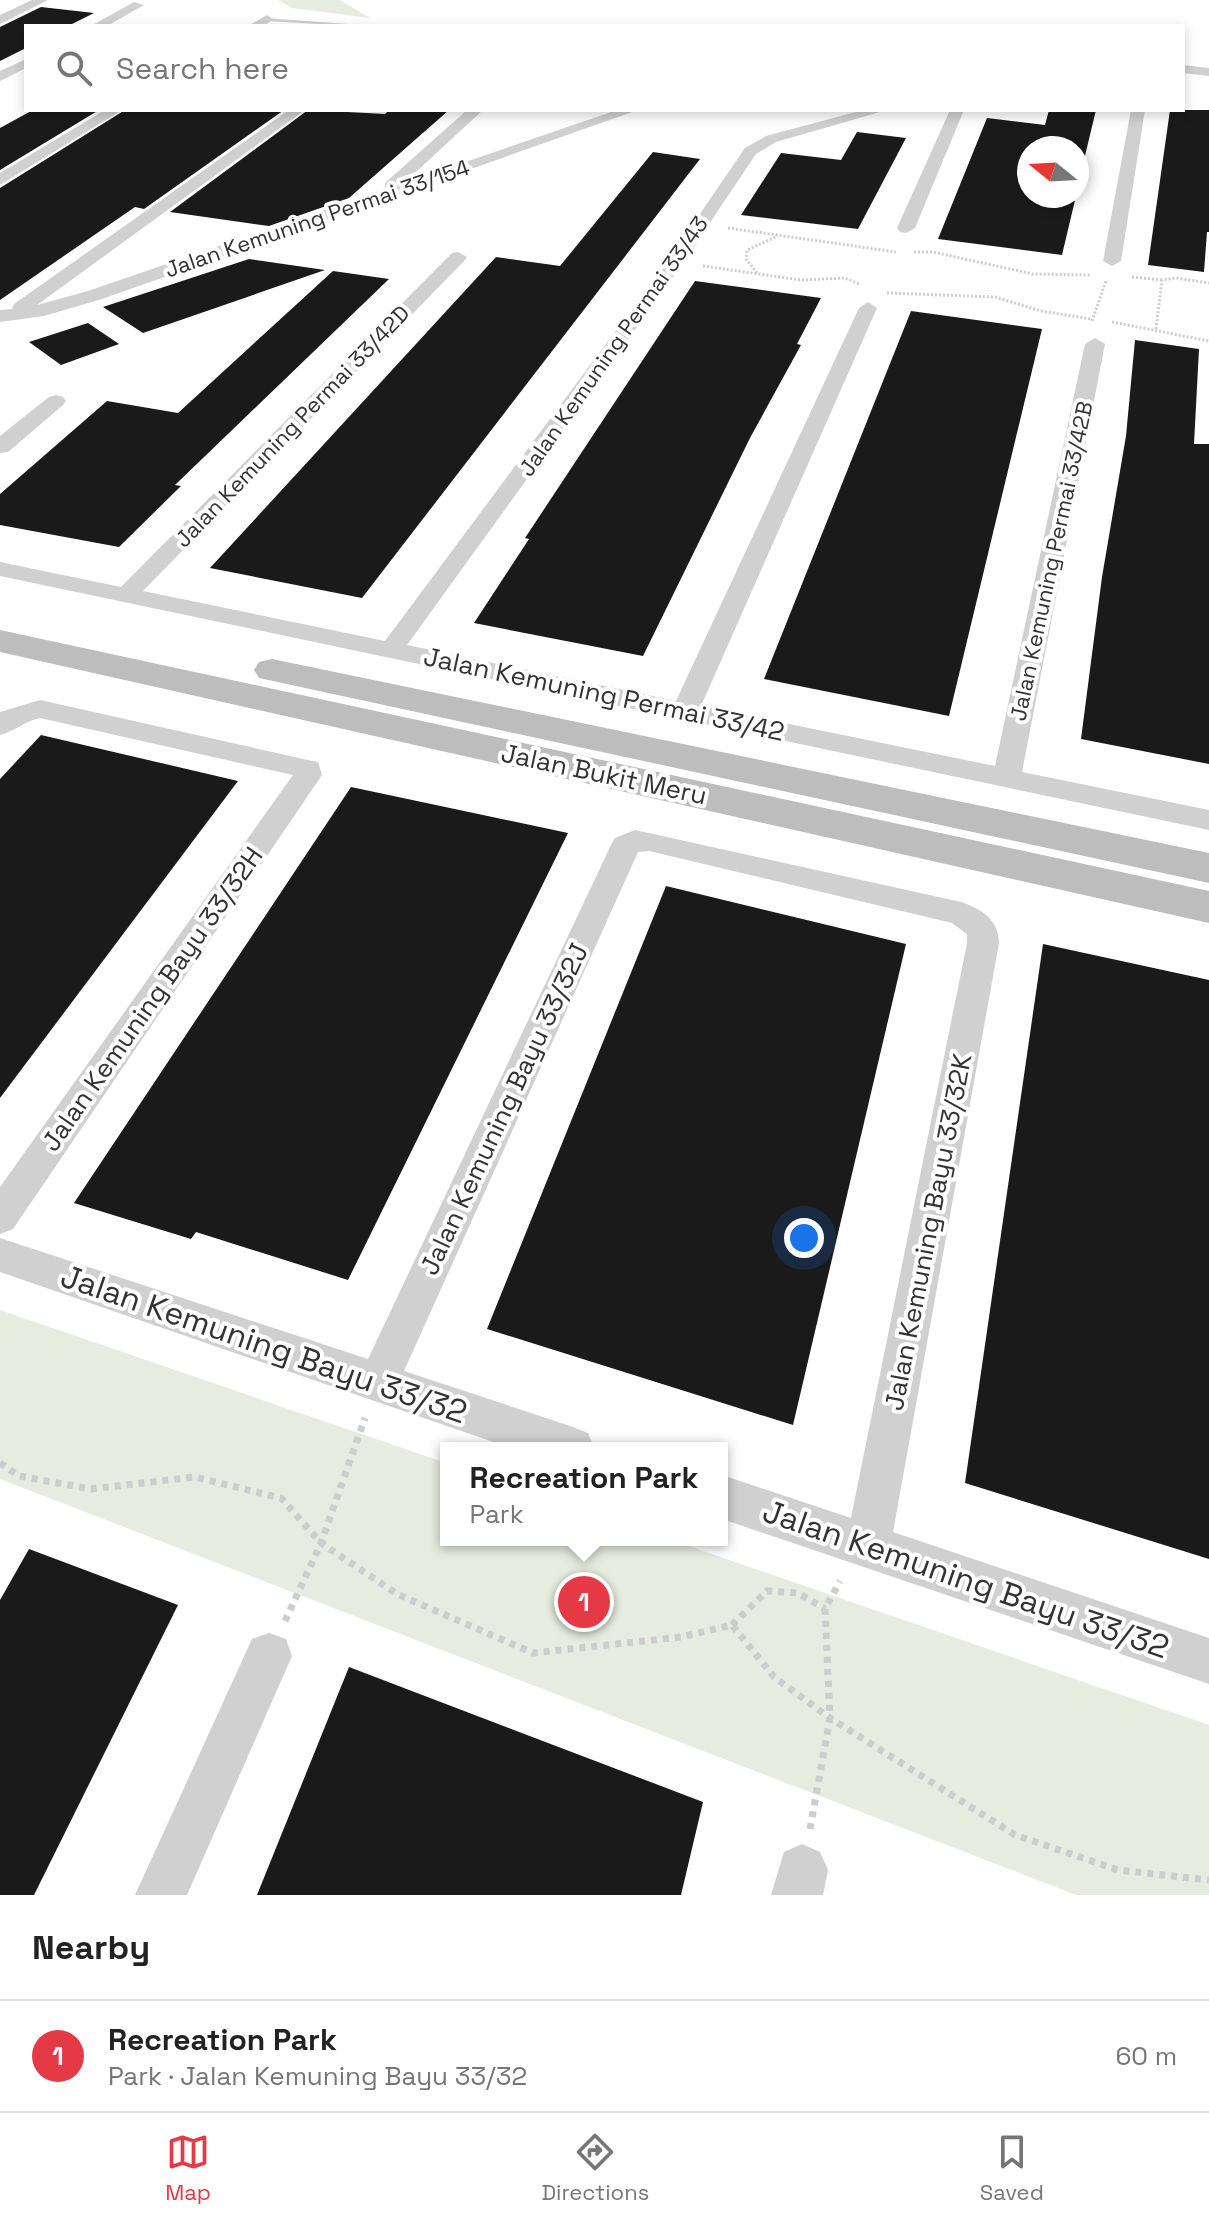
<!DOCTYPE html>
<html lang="en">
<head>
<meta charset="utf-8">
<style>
  body { margin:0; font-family:"Space Grotesk",sans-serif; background:#f6f6f6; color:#222 }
  .compass { position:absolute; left:1017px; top:136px; width:72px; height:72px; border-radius:50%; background:#fff; box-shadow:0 4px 12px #0003; rotate:288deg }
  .you { position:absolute; left:804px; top:1238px; width:28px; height:28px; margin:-20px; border:6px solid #fff; border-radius:50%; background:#1a73e8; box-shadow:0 0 0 12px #1a73e833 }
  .badge { display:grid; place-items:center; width:52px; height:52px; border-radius:50%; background:#e63946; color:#fff; font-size:26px; font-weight:700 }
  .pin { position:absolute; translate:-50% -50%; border:4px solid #fff; box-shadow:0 2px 8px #0006 }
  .popup { position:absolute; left:440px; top:1442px; width:288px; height:104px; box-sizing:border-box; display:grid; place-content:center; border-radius:0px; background:#fff; filter:drop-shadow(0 2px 6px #0005); font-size:26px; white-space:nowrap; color:#767676 }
  .popup b { font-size:30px; color:#222 }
  .popup::after { content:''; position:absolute; left:50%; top:100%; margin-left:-16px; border:16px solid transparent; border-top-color:#fff }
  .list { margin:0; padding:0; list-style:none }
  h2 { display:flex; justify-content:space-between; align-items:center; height:104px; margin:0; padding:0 32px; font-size:34px }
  h2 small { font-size:26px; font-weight:400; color:#767676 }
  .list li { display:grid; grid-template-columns:52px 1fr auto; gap:24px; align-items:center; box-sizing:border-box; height:112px; padding:0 32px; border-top:2px solid #e0e0e0 }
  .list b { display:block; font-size:30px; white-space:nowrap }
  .list p { margin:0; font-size:26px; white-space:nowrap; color:#767676 }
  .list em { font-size:26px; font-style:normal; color:#767676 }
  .icon { flex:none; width:44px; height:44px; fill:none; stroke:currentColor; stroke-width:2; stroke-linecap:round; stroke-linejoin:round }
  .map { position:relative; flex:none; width:1209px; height:1895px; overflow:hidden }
  .search { position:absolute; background:#fff; box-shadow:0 4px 12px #0003; left:24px; right:24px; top:24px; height:88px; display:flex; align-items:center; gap:20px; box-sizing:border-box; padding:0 28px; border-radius:0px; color:#767676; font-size:30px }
  .sheet { height:216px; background:#fff }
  nav { display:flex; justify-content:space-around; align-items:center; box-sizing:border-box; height:112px; border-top:2px solid #e0e0e0; background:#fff; font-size:22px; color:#767676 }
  nav a { display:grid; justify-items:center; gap:4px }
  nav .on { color:#e63946 }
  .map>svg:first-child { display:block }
</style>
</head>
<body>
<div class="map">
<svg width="1209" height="1895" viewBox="0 0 1209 1895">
  <rect width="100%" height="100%" fill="#fff"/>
  <g fill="#e6ecdf">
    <polygon points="278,0 340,0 370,18 292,8"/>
    <polygon points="0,1310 446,1463 446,1540 671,1540 1209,1725 1209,1895 1076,1895 0,1479"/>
  </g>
  <g fill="#1a1a1a">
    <polygon points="41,7 94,13 68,26 26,26 26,48 0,61 0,27"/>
    <polygon points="33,110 99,110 0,170 0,128"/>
    <polygon points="125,110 284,110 144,209 135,207 0,300 0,188"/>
    <polygon points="308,110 385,114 389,110 449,110 349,198 269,226 170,212"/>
    <polygon points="1049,110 1096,110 1077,189 1077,148 1029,148 1029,196 1076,196 1062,255 938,239 987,118 1045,125"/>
    <polygon points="1170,110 1209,110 1209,232 1207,232 1204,272 1148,265"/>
    <polygon points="857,132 906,138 858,229 741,215 781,153 841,160"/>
    <polygon points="653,152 700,159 362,598 210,568 496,257 560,266"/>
    <polygon points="249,259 325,270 143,333 103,307"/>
    <polygon points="333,271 389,279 175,485 181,486 119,547 0,525 0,494 107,401 178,413"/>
    <polygon points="695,281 821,298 797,344 801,345 750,438 643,656 474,623 529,539 525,538"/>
    <polygon points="911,311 1042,329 949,716 764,679"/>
    <polygon points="88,323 119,344 61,365 29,342"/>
    <polygon points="1135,340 1199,349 1194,444 1209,444 1209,764 1081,739 1102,577 1126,436"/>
    <polygon points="41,735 238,781 0,1098 0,779"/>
    <polygon points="351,787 568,833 348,1280 196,1232 191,1239 74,1203"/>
    <polygon points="666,886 906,944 793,1425 487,1329"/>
    <polygon points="1043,944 1209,980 1209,1559 965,1483"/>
    <polygon points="29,1549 178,1605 34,1895 0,1895 0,1600"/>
    <polygon points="349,1667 703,1802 681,1895 257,1895"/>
  </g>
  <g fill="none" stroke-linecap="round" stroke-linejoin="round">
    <g stroke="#cdcdcd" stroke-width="3" stroke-dasharray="2 2" stroke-linecap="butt">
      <polyline points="728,228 896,252"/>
      <polyline points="914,252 933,252 1033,274 1090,275"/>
      <polyline points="703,266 801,280 845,278 859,284"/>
      <polyline points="757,273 746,259 747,250 778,236"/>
      <polyline points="1132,277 1162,280"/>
      <polyline points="887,293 995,297 1041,311 1091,319"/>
      <polyline points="1092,321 1106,281"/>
      <polyline points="1112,322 1209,341"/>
      <polyline points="1156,329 1162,280 1176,278 1209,283"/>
    </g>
    <g stroke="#cdcdcd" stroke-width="7" stroke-dasharray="6 6" stroke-linecap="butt">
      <polyline points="0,1463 19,1476 91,1489 195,1477 281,1498 321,1543 397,1594 533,1653 681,1637 732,1625 774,1677 830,1718 1015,1835 1118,1870 1209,1880"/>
      <polyline points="285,1621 321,1543 365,1418"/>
      <polyline points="732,1625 767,1591 798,1593 825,1609"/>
      <polyline points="810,1829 830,1718 825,1609 840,1581"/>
    </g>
    <polygon fill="#d0d0d0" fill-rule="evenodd" points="265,18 348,24 351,26 267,21"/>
    <g fill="#d0d0d0" fill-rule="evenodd">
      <polygon points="32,0 48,0 0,24 0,15"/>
      <polygon points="134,2 144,5 107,26 91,26"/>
      <path d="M267,15L273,19C266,27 258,26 248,26Z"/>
      <polygon points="26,59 26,68 0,81 0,71"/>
      <polygon points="1183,65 1209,68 1209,76 1183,73"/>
      <polygon points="105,110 122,110 0,185 0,173"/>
      <polygon points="289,110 305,110 37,305 88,291 385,189 385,183 467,110 483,110 404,183 617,110 638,110 102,299 44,316 0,322 0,310 12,309 14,304"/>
      <polygon points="863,110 887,110 776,142 756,154 681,266 407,645 676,701 859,308 868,302 877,308 701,706 995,766 1085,344 1095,338 1105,344 1022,772 1209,810 1209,830 0,576 0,562 121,587 452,253 458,252 467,257 464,261 143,591 385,641 669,259 745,148 766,136"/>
      <polygon points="950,110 964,110 915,228 906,233 900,232 897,228"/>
      <polygon points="1131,110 1145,110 1121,261 1112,266 1103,261"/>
      <polygon points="56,395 63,397 66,401 63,405 8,452 0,453 0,436 49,397"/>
      <path d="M40,700L308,760L318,762L322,775L13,1229L0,1234V1187L293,775L40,718C25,721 15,731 0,735V712Z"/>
      <path d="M635,830L961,902C982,909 999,920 999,943L893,1532L1209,1638V1684L722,1519V1475L851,1518L967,943V934L952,923L649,851L638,852L404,1371L573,1427L588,1433L594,1448H511L0,1272V1238L368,1359L611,845L615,838Z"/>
      <polygon points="269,1633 286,1639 292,1656 187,1895 135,1895 252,1639"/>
      <polygon points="802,1844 820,1852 828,1870 823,1895 771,1895 784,1852"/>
    </g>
    <g fill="#bdbdbd" fill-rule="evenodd">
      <polygon points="0,630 1209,891 1209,923 0,652"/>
      <polygon points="272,659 1209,853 1209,883 259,678 254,670 259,662"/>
    </g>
  </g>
  <g text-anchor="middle" stroke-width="8" stroke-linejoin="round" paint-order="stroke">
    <g font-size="22" fill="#333" stroke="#fff">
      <text transform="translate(317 218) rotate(-19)" y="8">Jalan Kemuning Permai 33/154</text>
      <text transform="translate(613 346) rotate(-55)" y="8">Jalan Kemuning Permai 33/43</text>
      <text transform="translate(292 426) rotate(-46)" y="8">Jalan Kemuning Permai 33/42D</text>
      <text transform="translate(1051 561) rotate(-78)" y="8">Jalan Kemuning Permai 33/42B</text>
    </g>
    <g font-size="26" fill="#333" stroke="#fff">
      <text transform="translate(604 694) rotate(12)" y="9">Jalan Kemuning Permai 33/42</text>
      <text transform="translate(604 774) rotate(12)" y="9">Jalan Bukit Meru</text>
      <text transform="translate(152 999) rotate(-55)" y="9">Jalan Kemuning Bayu 33/32H</text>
      <text transform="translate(504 1109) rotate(-65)" y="9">Jalan Kemuning Bayu 33/32J</text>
      <text transform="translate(928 1232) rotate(-79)" y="9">Jalan Kemuning Bayu 33/32K</text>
    </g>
    <g font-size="32" fill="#333" stroke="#fff">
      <text transform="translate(264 1344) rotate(19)" y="11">Jalan Kemuning Bayu 33/32</text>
      <text transform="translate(966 1579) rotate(19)" y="11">Jalan Kemuning Bayu 33/32</text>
    </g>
  </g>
</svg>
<svg class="compass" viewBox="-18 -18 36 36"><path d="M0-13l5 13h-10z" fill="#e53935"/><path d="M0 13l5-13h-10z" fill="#767676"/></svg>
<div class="you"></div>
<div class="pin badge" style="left:584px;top:1602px">1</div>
<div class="popup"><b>Recreation Park</b>Park</div>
<div class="search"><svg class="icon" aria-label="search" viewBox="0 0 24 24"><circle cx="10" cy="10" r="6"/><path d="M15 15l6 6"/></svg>Search here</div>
</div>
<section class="sheet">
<h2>Nearby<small></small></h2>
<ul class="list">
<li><span class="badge">1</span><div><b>Recreation Park</b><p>Park · Jalan Kemuning Bayu 33/32</p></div><em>60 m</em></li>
</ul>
</section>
<nav>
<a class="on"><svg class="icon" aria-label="map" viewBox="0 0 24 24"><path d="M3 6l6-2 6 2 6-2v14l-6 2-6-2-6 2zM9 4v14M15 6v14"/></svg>Map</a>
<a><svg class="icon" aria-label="directions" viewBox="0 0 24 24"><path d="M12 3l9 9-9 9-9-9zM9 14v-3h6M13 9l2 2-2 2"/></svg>Directions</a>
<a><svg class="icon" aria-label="saved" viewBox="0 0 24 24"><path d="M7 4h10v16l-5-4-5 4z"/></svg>Saved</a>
</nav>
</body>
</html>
